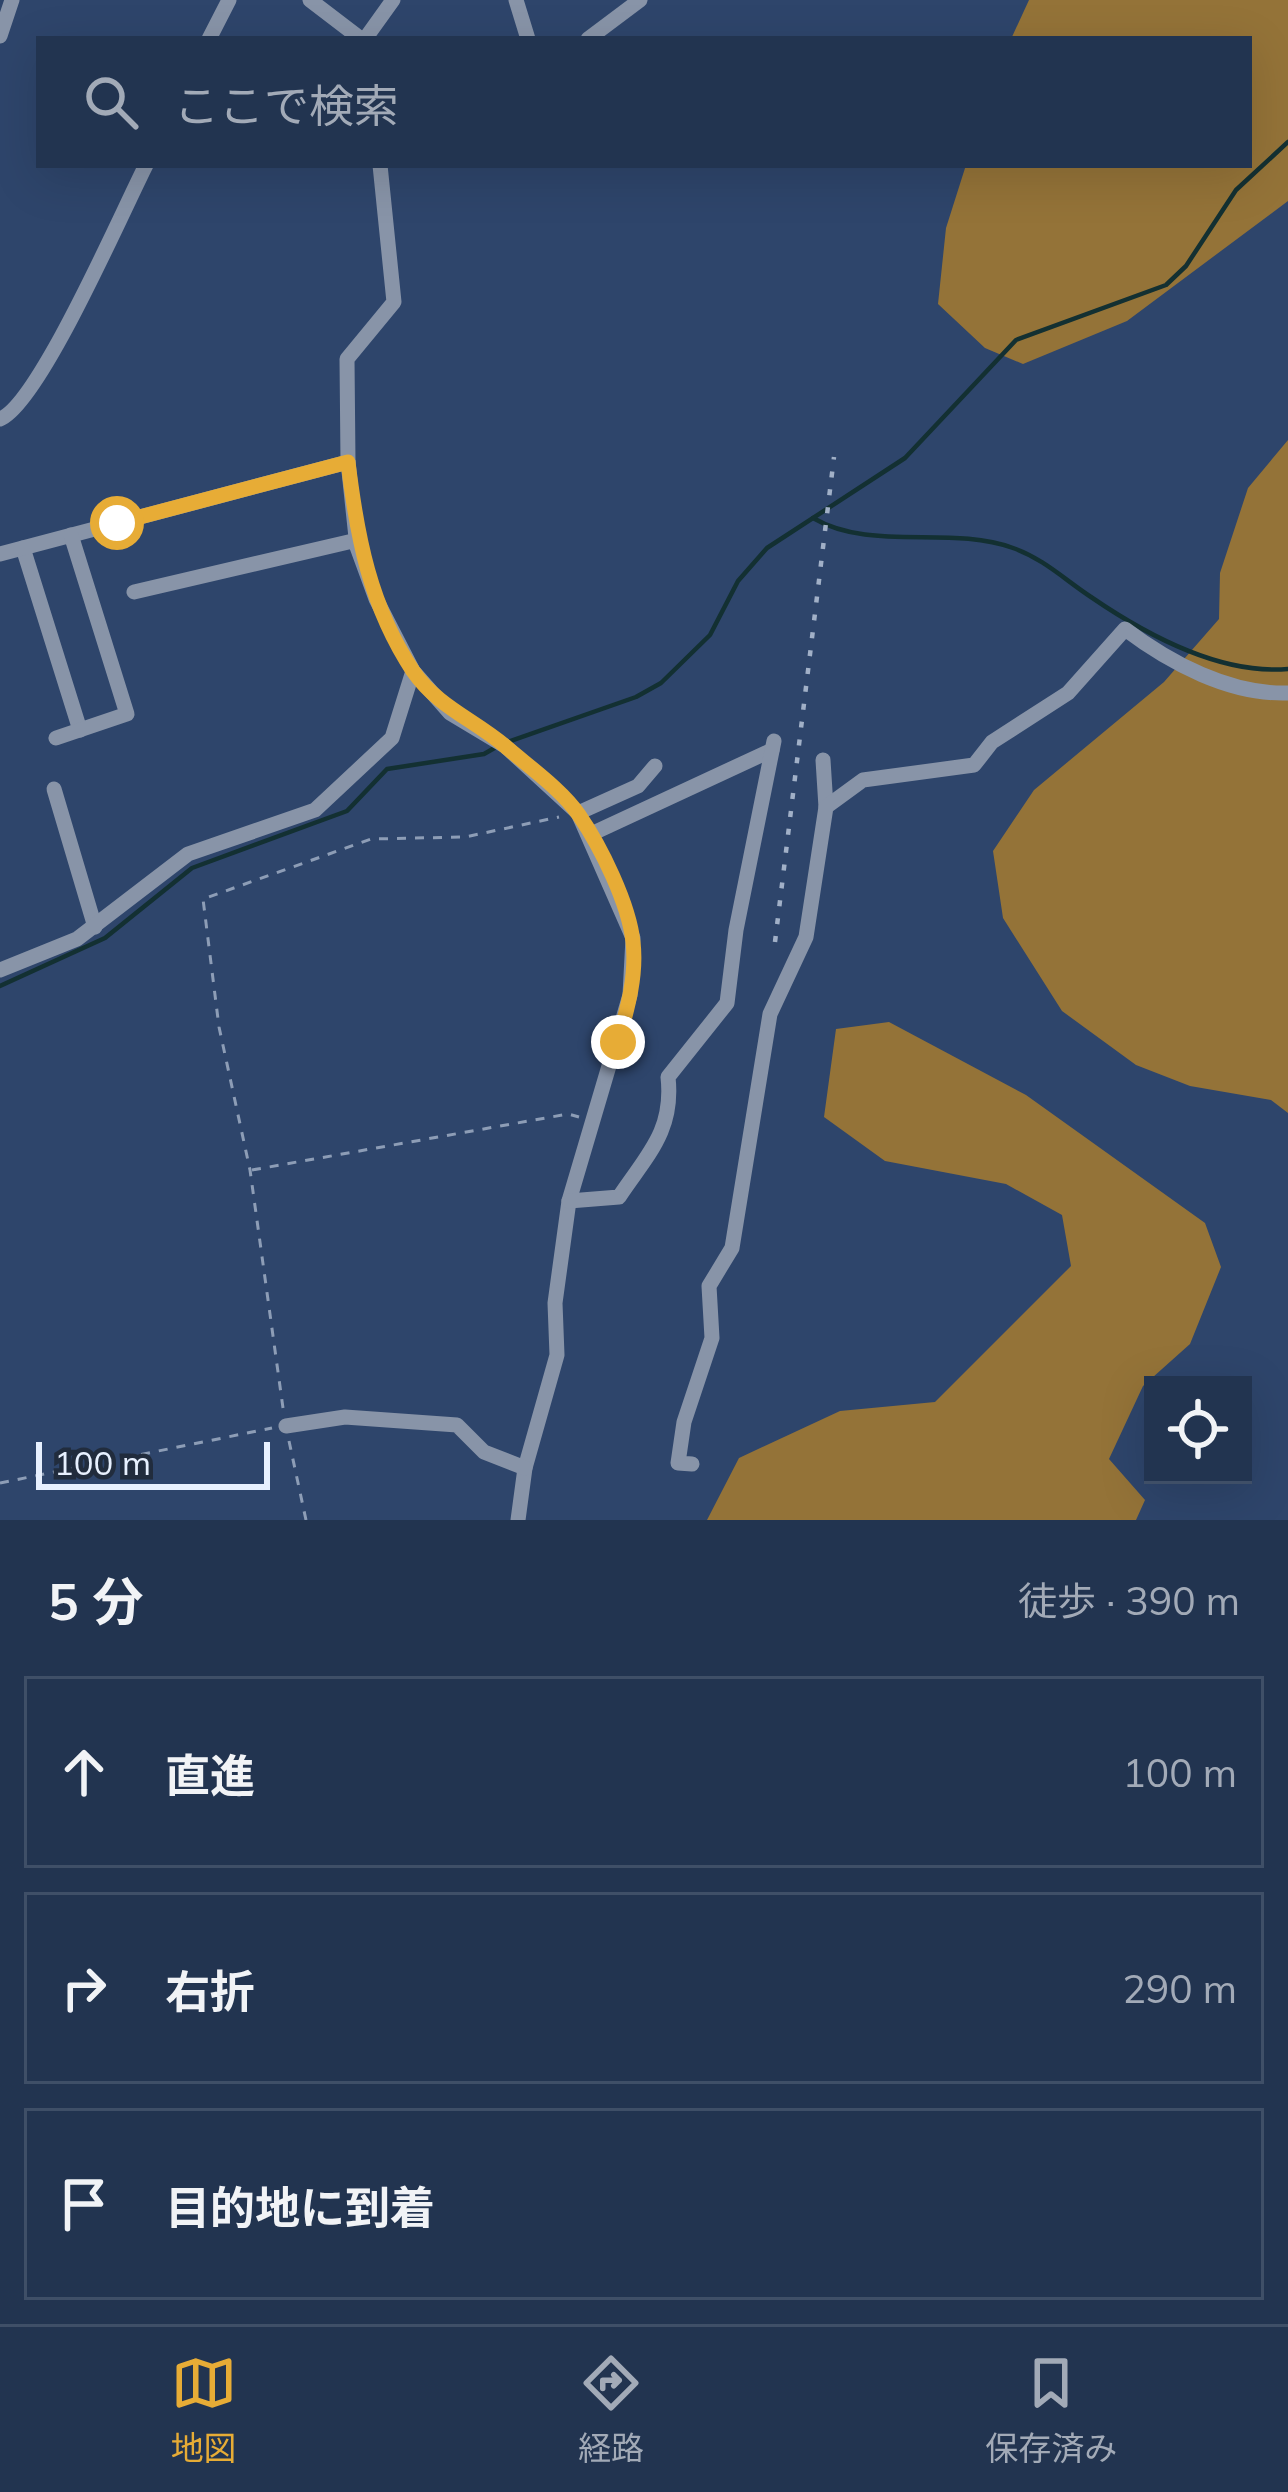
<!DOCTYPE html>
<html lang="ja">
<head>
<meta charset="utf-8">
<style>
  body { margin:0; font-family:Mulish,"Noto Sans JP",sans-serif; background:#2e3f5a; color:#f1f3f6 }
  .controls { position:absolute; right:36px; bottom:36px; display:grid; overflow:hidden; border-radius:0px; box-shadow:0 12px 48px #0002 }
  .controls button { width:108px; height:108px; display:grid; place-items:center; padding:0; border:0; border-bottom:3px solid #3f4f67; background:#223450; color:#f1f3f6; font:60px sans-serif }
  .scale { position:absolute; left:36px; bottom:30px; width:234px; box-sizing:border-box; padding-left:12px; border:6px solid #e7f0fe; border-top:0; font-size:33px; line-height:42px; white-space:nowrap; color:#e7f0fe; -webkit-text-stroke:9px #212c3d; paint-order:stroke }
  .stop { position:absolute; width:36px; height:36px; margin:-27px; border:9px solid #e7ac36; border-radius:50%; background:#fff }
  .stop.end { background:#e7ac36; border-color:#fff; box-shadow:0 3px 12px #0008 }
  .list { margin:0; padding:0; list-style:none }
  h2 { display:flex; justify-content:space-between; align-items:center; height:156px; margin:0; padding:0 48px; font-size:51px }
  h2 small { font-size:39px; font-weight:400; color:#a2aab7 }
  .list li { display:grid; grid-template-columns:78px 1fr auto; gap:36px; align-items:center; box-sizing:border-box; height:192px; margin:0 24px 24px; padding:0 24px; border:3px solid #3f4f67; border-radius:0px }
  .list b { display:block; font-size:45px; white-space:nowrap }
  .list em { font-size:39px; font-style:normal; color:#a2aab7 }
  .icon { flex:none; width:66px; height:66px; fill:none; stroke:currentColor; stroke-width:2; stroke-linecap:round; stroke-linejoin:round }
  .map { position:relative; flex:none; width:1288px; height:1520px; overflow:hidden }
  .search { position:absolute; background:#223450; box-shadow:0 12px 48px #0002; left:36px; right:36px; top:36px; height:132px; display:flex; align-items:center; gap:30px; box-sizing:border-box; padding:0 42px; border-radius:0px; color:#a2aab7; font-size:45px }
  .sheet { height:804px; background:#223450 }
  nav { display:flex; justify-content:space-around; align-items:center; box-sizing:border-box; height:168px; border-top:3px solid #3f4f67; background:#223450; font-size:33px; color:#a2aab7 }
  nav a { display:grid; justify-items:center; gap:6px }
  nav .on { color:#e7ac36 }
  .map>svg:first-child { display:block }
</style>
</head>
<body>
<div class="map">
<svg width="1288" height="1520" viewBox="0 0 1288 1520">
  <rect width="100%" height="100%" fill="#2e456b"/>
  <g fill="#947338">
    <polygon points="1029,0 1288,0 1288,201 1127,321 1023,364 985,348 938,304 946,228 966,165 1249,165 1249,39 1011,39"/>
    <polygon points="1288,440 1288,1113 1271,1100 1190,1086 1136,1065 1062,1011 1003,918 993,851 1034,790 1164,682 1219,619 1220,573 1248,488"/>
    <polygon points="889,1022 1026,1095 1205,1223 1221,1267 1190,1344 1143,1386 1109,1459 1145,1500 1136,1520 707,1520 739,1458 840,1411 935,1402 1071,1266 1062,1215 1006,1184 885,1161 824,1117 836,1029"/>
  </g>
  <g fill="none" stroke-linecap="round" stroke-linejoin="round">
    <g stroke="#133032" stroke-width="4.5">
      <path d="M813,518C871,552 950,525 1013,548C1044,559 1065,580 1091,597C1145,634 1220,675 1288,669"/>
      <polyline points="508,742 636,697 661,683 710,635 738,581 767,548 905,458 1016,340 1166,285 1186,266 1236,190 1288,142"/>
      <polyline points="0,986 105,938 192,868 347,811 387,769 484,754 498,746"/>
    </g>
    <g stroke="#8d9db6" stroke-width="3" stroke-dasharray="9 9" stroke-linecap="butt">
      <polyline points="252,1170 568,1114 579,1117"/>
      <polyline points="283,1408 250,1170 219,1027 203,899 371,839 465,837 559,817"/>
      <polyline points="289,1441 306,1520"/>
      <polyline points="0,1483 272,1428"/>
    </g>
    <g stroke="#8894a8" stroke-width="15">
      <polyline points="310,0 361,39"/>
      <polyline points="516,0 528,39"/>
      <polyline points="0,36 12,0"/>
      <polyline points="209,39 229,0"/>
      <polyline points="365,39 393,0"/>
      <polyline points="588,39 640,0"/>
      <polyline points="380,165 394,302 347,359 348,462 357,547 376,599 413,671 450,713 505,746 578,813 633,938 630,995 569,1201 555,1303 557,1355 525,1468 518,1520"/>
      <path d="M0,419C39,404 122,212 146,165"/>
      <polyline points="23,548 80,730"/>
      <polyline points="0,554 348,462"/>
      <polyline points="134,592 357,540"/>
      <polyline points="56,738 127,714 71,535"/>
      <polyline points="823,760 826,807"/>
      <polyline points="54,789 95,927"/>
      <polyline points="578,813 638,786 655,766"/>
      <polyline points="589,835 772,750"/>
      <polyline points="0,970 77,939 188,854 315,810 392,738 413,671"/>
      <path d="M569,1201L619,1197C647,1155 674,1131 668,1077L727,1003L736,930L774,741"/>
      <polyline points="286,1426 345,1417 457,1425 484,1452 525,1468"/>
      <path d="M692,1464L678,1463L684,1422L712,1338L709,1286L732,1248L770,1014L806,937L826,807L863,780L974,765L992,742L1068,693L1125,629C1170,663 1230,695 1288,693"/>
    </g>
    <polyline stroke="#a1b0c7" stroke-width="4.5" stroke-dasharray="6 12" stroke-linecap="butt" points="775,942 834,457"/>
  </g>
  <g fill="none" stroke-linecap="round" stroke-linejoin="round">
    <path stroke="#e7ac36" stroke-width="15" d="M117,523L348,462C357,537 370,606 413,671C438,707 473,719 505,746C528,766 562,790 579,815C601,847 629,904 633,942C637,976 627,1010 618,1042"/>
  </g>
</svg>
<div class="controls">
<button><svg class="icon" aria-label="locate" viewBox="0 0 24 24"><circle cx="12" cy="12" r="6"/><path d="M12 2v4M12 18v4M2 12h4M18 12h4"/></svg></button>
</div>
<div class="scale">100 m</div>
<div class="stop" style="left:117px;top:523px"></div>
<div class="stop end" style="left:618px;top:1042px"></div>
<div class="search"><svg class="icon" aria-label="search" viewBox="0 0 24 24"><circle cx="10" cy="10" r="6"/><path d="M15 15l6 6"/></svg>ここで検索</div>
</div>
<section class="sheet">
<h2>5 分<small>徒歩 · 390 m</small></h2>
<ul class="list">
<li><svg class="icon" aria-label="ahead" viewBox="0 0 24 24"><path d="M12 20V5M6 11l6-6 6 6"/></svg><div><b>直進</b></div><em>100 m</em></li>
<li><svg class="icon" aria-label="right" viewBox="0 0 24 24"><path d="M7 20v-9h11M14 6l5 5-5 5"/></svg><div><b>右折</b></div><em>290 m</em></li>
<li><svg class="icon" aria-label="arrive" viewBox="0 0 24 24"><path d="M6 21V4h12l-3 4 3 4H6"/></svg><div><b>目的地に到着</b></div></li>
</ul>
</section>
<nav>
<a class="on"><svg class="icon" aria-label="map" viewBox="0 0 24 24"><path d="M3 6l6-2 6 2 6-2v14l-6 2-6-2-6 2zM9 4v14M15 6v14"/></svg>地図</a>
<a><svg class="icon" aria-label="directions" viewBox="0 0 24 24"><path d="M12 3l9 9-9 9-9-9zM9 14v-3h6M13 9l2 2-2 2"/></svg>経路</a>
<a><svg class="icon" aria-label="saved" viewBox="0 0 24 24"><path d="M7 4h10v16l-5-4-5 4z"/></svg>保存済み</a>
</nav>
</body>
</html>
